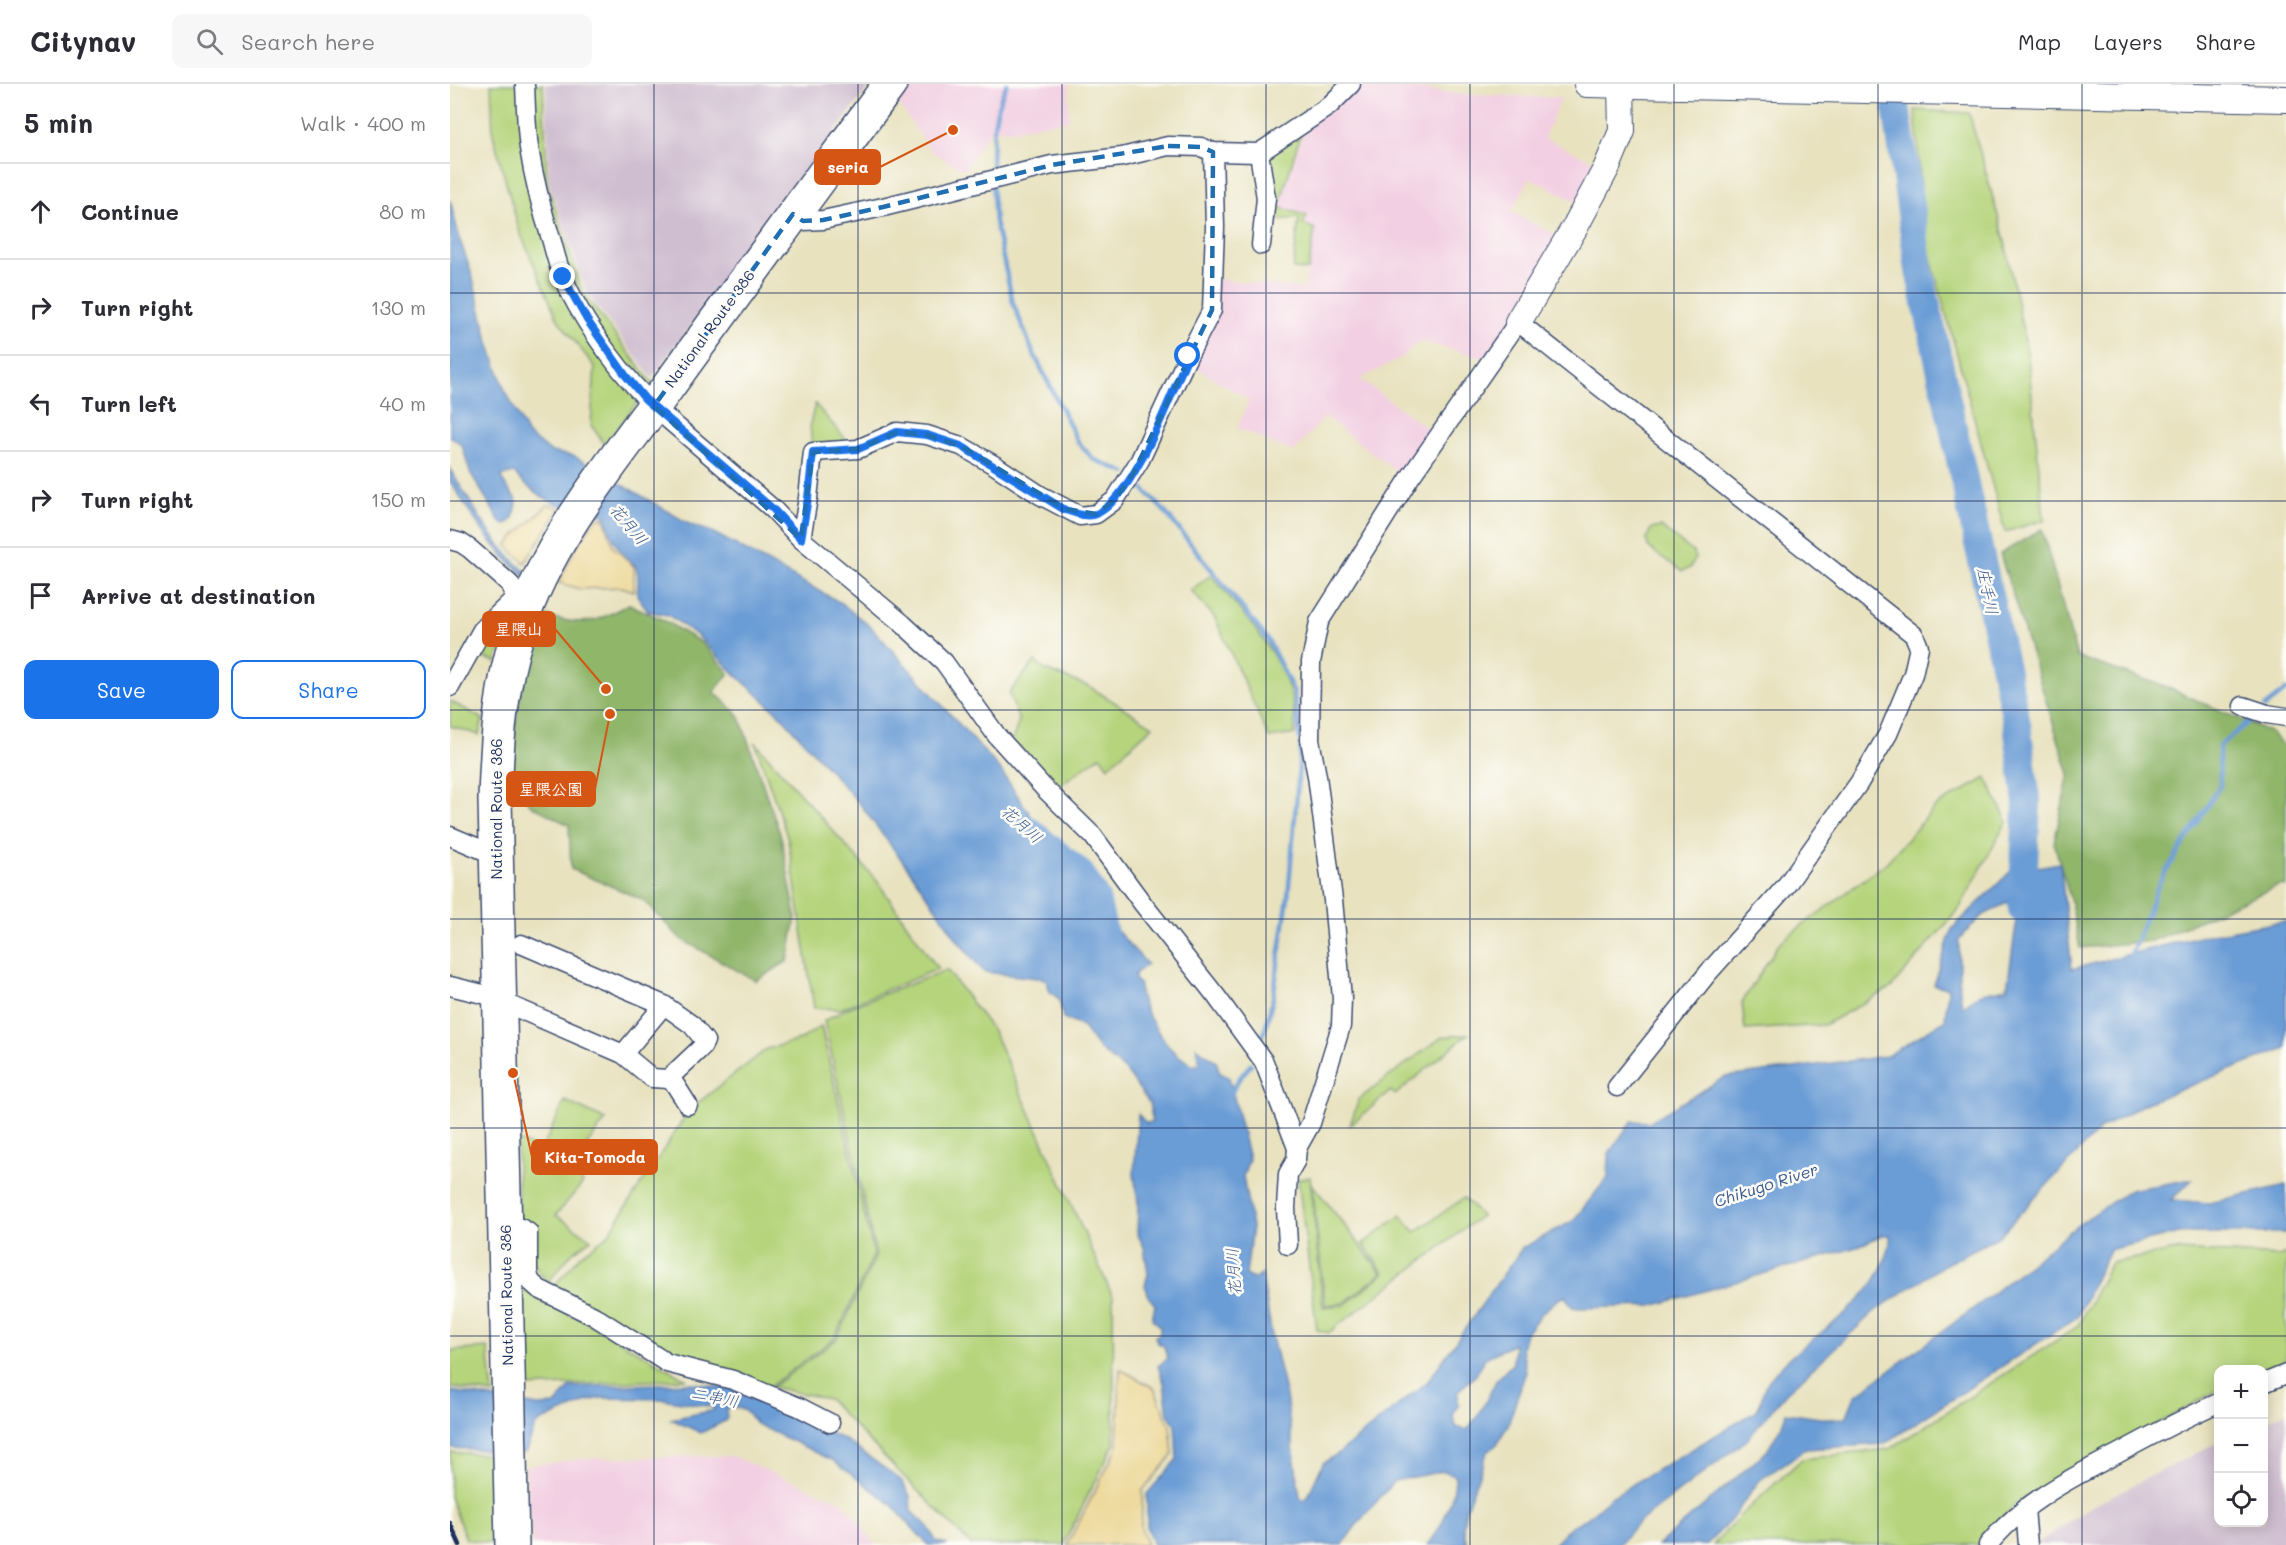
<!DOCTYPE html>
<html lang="en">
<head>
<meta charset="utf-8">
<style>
  body { margin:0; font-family:Mali,"Klee One",sans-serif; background:#f7f7f7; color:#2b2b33 }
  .controls { position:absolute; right:18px; bottom:18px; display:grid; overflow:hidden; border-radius:12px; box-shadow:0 3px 15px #0003 }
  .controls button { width:54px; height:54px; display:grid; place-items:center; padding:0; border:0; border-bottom:2px solid #e1e1e2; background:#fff; color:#2b2b33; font:30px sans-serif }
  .stop { position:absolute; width:18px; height:18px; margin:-14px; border:4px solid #1a73e8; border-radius:50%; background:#fff }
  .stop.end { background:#1a73e8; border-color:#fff; box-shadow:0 2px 6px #0008 }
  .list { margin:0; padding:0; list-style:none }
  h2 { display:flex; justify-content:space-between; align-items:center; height:78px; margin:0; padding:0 24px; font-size:26px }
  h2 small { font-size:20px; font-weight:400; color:#7c7c81 }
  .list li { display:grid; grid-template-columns:39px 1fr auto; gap:18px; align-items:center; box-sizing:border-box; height:96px; padding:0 24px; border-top:2px solid #e1e1e2 }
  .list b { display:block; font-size:22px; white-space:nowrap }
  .list em { font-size:20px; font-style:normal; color:#7c7c81 }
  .actions { display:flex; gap:12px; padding:18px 24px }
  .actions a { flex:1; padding:14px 0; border:2px solid #1a73e8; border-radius:12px; text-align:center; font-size:21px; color:#1a73e8 }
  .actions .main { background:#1a73e8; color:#fff }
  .icon { flex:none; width:33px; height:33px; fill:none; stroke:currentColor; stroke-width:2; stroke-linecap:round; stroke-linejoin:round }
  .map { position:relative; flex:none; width:1836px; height:1461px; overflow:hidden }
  header { display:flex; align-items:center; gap:36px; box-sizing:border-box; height:84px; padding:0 30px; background:#fff; border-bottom:2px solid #e1e1e2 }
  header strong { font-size:28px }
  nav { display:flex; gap:33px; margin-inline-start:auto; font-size:21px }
  .search { width:420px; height:54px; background:#f7f7f7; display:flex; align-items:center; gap:15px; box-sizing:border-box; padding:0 21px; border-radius:12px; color:#7c7c81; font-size:22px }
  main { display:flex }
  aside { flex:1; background:#fff }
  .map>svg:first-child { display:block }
</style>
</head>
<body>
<header>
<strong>Citynav</strong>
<div class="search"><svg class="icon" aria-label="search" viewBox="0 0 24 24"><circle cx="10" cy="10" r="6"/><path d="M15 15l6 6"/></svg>Search here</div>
<nav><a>Map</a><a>Layers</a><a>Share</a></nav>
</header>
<main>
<aside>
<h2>5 min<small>Walk · 400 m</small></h2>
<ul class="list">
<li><svg class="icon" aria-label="ahead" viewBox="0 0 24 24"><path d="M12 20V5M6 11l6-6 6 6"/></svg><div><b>Continue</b></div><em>80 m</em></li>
<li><svg class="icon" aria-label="right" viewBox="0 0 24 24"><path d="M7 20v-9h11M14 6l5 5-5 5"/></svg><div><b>Turn right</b></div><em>130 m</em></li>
<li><svg class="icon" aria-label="left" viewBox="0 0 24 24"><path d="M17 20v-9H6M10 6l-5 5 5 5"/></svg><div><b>Turn left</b></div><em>40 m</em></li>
<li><svg class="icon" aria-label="right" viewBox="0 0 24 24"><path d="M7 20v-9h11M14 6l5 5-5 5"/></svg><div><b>Turn right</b></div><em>150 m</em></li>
<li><svg class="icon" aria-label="arrive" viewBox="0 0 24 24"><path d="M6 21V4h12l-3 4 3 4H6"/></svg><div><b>Arrive at destination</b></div></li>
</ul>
<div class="actions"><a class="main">Save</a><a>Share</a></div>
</aside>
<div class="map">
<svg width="1836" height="1461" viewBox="0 0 1836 1461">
  <rect width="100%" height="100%" fill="#fdfcf7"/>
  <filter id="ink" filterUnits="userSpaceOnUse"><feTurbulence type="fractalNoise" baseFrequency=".0167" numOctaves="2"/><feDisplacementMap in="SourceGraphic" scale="12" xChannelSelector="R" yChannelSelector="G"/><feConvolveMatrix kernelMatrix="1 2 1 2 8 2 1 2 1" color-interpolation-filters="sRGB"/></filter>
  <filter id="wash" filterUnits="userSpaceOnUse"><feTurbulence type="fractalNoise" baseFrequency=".008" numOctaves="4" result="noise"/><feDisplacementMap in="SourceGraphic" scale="24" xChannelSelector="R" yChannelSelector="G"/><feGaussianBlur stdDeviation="1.35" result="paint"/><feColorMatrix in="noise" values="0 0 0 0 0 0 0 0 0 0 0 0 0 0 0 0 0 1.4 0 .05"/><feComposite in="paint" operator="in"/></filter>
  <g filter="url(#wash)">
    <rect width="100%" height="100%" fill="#e8e2bf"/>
    <g fill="#f2cfe2">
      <polygon points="456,0 619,0 619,36 561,46 541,45 514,86 482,68 445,15"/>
      <polygon points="906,0 933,0 1009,10 1111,14 1094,54 1152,81 1131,120 1080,94 1061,128 1112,154 1038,275 969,257 951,274 910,295 985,350 955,394 875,333 843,368 787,344 799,316 740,280 768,195 854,205 866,144 854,139 858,131 830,122 854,46"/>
      <polygon points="282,1372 393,1418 426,1461 83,1461 75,1382 139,1374"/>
    </g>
    <g fill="#cfbdd0">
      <polygon points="96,0 421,0 202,294 137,209 99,100"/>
      <polygon points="1836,1328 1836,1461 1585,1461 1642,1422 1768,1358 1768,1438 1814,1438 1814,1338"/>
    </g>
    <g fill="#b5d47b" stroke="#68826c" stroke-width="1.5">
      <polygon points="41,0 93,0 97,100 133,209 202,299 155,361 141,341 145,283 108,236 69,146 43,51"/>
      <polygon points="1465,26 1519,29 1554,153 1578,272 1594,436 1555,448 1475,152"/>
      <polygon points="851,48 829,123 857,132 853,140 865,145 858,186 843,185 849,134 825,136 817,68"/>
      <polygon points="365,320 400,360 362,363 360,340"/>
      <polygon points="1211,443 1243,468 1246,473 1240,484 1232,487 1204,468 1198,462 1196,455 1201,445"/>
      <path d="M761,491C790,527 826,563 840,608C844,620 844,637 845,650L819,654L765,534L741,506Z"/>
      <polygon points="62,526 46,578 24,570 41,543"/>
      <polygon points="585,577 595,586 640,603 703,642 658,683 650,672 607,703 562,657 569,637 559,609"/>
      <polygon points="0,617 33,635 29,651 0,642"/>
      <polygon points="305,658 427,797 488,885 390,925 364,924 338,755"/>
      <polygon points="1536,694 1557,737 1509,825 1441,904 1374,941 1295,946 1292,918 1330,858 1436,779 1486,722"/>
      <polygon points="497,886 543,947 663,1213 664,1360 613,1461 521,1461 378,1315 322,1303 386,1256 426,1171 374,937 395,925"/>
      <polygon points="371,942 424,1171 384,1255 319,1303 213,1270 103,1203 131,1171 158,1151 240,1025 317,965 350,956"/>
      <polygon points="1018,950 945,1011 941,1007 900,1041 909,1015 992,953"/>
      <path d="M115,1017L156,1036L119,1084L133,1099L106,1131L141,1155L122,1169L98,1198C63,1164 68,1102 67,1056L91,1067Z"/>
      <polygon points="860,1093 873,1223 894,1221 934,1189 913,1160 951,1131 965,1148 1014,1114 1031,1132 878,1249 867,1246 848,1095"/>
      <polygon points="862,1100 932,1189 894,1219 875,1221"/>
      <polygon points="1727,1166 1829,1172 1836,1169 1836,1278 1814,1287 1814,1286 1768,1286 1768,1306 1566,1419 1527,1461 1263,1461 1292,1430 1352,1375 1440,1365 1627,1243 1661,1179"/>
      <polygon points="72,1201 236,1295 77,1303"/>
      <polygon points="38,1264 43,1310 0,1303 0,1267"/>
      <polygon points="0,1368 45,1371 44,1460 16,1455 0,1413"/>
    </g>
    <g fill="#90b66b" stroke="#567264" stroke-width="1.5">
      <polygon points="1592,445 1627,573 1714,602 1820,648 1836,664 1836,802 1830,801 1702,857 1630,864 1620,814 1604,759 1619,690 1550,470"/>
      <path d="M179,520L215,537L252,559L279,589L264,608L289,631L331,753L346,833L338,877L306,897L231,855L193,816L121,785L119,741L82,722L62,700L63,656L76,574L96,532C135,543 144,539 179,520Z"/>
    </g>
    <g fill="#eeda9e" stroke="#84847e" stroke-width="1.5">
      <polygon points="98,421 110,424 75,479 57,462 66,451"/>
      <polygon points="147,434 154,434 163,462 184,483 184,507 171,503 130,505 109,499 126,463"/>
      <polygon points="670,1285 704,1304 720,1342 723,1370 693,1406 691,1444 697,1461 617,1461 667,1364"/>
    </g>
    <g fill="#6a9cd5" stroke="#42669a" stroke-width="1.5" fill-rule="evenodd">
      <path d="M0,116L10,156L22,191L37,252L54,304L78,351L101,368L124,372L241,441L262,448L391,519L421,543L549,684L633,809L697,880L685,890V896L690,901C687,920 711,954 724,968C730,973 737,977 743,982L750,979L746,963L766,977L770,989L779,993L799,1075L793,1092L802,1143L796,1191L803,1195L812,1190L822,1253L836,1312L850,1413L853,1416L858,1412L873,1379L889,1369L978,1297L1072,1164L1123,1137L1158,1093L1159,1069L1182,1037L1199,1038L1275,993L1437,972L1495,936L1498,904L1484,901L1502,845L1560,788L1610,779L1622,885L1746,853L1836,837V964L1694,1020L1650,1045L1548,1153L1494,1181L1425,1227L1335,1310L1297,1356L1188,1439L1168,1461H1103L1121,1442L1136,1435L1161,1413L1305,1328C1311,1321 1311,1317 1313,1308C1316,1298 1328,1285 1335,1278C1371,1245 1419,1222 1436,1173C1439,1165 1441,1159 1440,1151H1432L1407,1163L1202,1222L1129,1224L1122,1223L1115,1212L1107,1216L1091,1230L1076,1249L1072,1264L1076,1287L1058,1341L1047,1360L1037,1369L1016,1425L1013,1442L1017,1461H978C991,1445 1006,1412 1005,1391L994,1387L944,1397C926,1420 907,1436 893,1461H703L697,1444V1410L727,1375L725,1340L718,1330L714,1299L708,1282L717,1275L714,1262L708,1259L705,1253L710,1249V1242L702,1235L705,1221L699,1213L695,1201L698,1190L694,1163L687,1149L688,1118L684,1090L688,1030L696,1039L702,1038L700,1020L676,987L649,965L633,943L613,934L609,915L600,908L596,895L534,888L508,857L463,791L409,719L331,632L286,591L248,552L218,531L198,527L187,511C192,471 179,484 165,458C160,450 158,440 155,431C116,424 91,420 64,389L52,392L53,398L67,417C66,427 64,437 55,441L50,438L20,388L12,361L0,352ZM1564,815L1566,841L1557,904L1532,909L1512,923L1509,897V855L1532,832ZM1064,1260L1063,1279L1046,1297L1029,1330L1017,1346L1006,1343L1003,1331L1008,1322V1307L1026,1291L1035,1274Z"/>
      <path d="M0,385C23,421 42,460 75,487L74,491C42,465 22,432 0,397Z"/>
      <polygon points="1743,1095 1721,1116 1759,1119 1836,1101 1836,1149 1729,1149 1659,1166 1627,1233 1434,1360 1356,1365 1310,1396 1280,1437 1256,1461 1208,1461 1317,1367 1332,1341 1336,1329 1377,1335 1396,1334 1405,1312 1532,1218 1629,1140 1680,1106"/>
      <path d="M242,1299L279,1304L395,1356L451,1396L460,1412L461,1427L477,1441L486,1457L498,1461H478L441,1420L384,1377L306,1340C297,1328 292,1321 276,1324L277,1334L275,1337L251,1349L221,1335L260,1327L264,1326L263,1323L213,1315L151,1314L138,1317L92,1337L85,1342L76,1368L0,1364V1307L88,1322L105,1321L120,1303Z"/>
    </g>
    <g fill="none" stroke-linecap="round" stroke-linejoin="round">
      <g stroke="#6a9cd5" stroke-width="4.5">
        <path d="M542,91C542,60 542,28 557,0"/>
        <polyline points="542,99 545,138 563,219 582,266 628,358 643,375 676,389"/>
        <polyline points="683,394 716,429 818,556 844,608 851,661 838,813 823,914 815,945 809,961"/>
        <polyline points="1815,623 1836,606"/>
        <polyline points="1680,873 1710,797 1770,702 1769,662 1807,631"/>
        <polyline points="780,1013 786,999 801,980"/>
      </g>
      <g stroke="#6a9cd5" stroke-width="28">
        <polyline points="1443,0 1469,186 1567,640 1577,719 1572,825"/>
        <polyline points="577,745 631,790 646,815 657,863"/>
      </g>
    </g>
  </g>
  <g filter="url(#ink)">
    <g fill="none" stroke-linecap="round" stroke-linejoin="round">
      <g stroke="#3a4a6d" stroke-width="21">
        <g id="street">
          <path d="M75,0C76,21 76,43 79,64C84,96 92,127 102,158C105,169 108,182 113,193C133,240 175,296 212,330L323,425L351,455L453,540L494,578L547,652L594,704L643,752L693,820L766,912L814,978L847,1064"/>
          <polyline points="809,69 816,114 811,161"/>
          <polyline points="343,130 353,137 373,136 433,123 602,81 672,73 718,62 751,63 763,68 809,69 879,22 901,0"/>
          <polyline points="351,455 358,414 363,368 408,365 447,348 477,351 511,362 546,382 590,411 630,432 646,430 665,416 690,376 738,272 762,226 765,143 763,68"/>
          <polyline points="0,456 11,459 20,465 60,500 65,514"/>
          <polyline points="0,603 32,546 65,514 80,518"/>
          <polyline points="1793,622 1817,630 1836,633"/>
          <polyline points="0,752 33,766 46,768"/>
          <polyline points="71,860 214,921 242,941 255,957 252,963 218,995"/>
          <polyline points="0,902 37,911 173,970 202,994 218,995 224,999 238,1021"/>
          <polyline points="173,970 214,921"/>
          <polyline points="55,1144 71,1144 78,1148 78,1190 81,1198 89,1205 144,1232 217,1279 283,1296 349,1323 380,1339"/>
          <polyline points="838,1161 836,1124 838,1090 846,1076 847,1064 861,1039 891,942 892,914 883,816 867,692 860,656 861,578 869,538 961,392 1068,238 1464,551 1469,563 1463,590 1438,650 1409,699 1335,803 1258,889 1167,1003"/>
          <polyline points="1814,1299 1836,1290"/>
          <polyline points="1575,1424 1578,1461"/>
          <path d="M1538,1461C1573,1418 1621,1394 1669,1369C1702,1351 1734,1334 1768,1319"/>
        </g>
      </g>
      <g stroke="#3a4a6d" stroke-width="28">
        <g id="secondary">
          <polyline points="1137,0 1836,15"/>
          <polyline points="1068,238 1125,143 1157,83 1172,47 1171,1"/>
        </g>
      </g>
      <g stroke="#3a4a6d" stroke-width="36">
        <path id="highway" d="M62,1461L45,715C47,656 50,603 69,545C97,457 161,381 215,307C289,204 365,102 440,0"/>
      </g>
      <use href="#street" stroke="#fff" stroke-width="18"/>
      <use href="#secondary" stroke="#fff" stroke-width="26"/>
      <use href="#highway" stroke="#fff" stroke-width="33"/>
      <polyline stroke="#1b2f5e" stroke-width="4.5" points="0,1439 10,1461"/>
    </g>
  </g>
  <g fill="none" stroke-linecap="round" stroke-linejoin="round" filter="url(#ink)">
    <path stroke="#1a73e8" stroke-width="8" d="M113,193L137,236L176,292L195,315L323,425L351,455L358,414L363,368L408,365L447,348L477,351L511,362L615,426C625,429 636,434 646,430C684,414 721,310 738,272"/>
  </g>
  <path fill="none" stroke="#1f6fb2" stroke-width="4.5" stroke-dasharray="12 8" stroke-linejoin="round" d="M718,62L751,63L763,68L762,226L683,390L665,416L646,430L615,425L511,362L477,351L447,348L408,365L363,368L351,455L204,322L343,130L353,137L373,136L433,123L602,81Z"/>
  <path fill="none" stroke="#1b2f5e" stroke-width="1.5" stroke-opacity="0.55" d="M204,0V1461M408,0V1461M612,0V1461M816,0V1461M1020,0V1461M1224,0V1461M1428,0V1461M1632,0V1461M0,209H1836M0,417H1836M0,626H1836M0,835H1836M0,1044H1836M0,1252H1836"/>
  <g text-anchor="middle" stroke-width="5" stroke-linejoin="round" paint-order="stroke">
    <g font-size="15" fill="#1b2f5e" stroke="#fdfcf7">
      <text transform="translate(260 245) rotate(-54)" y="5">National Route 386</text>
      <text transform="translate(47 725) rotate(-90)" y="5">National Route 386</text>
      <text transform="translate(57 1211) rotate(-91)" y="5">National Route 386</text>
    </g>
    <g font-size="16" font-style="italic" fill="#3b5b8e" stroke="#fdfcf7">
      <text transform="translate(179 440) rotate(50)" y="6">花月川</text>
      <text transform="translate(1538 507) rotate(78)" y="6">庄手川</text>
      <text transform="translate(572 740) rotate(41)" y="6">花月川</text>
      <text transform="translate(1316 1101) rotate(-18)" y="6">Chikugo River</text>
      <text transform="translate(783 1188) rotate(-94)" y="6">花月川</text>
      <text transform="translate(265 1313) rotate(11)" y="6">二串川</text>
    </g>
  </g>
  <path fill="none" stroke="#d45514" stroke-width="2" d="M503 46L430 83M156 605L105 545M160 630L145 705M63 989L82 1073"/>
  <g fill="#d45514" stroke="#fdfcf7" stroke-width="2">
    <circle cx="503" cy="46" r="6"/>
    <circle cx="156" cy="605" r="6"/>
    <circle cx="160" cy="630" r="6"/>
    <circle cx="63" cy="989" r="6"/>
  </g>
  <g fill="#d45514" stroke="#d45514" stroke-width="2">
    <rect x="365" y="66" width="65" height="34" rx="6"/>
    <rect x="33" y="528" width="72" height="34" rx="6"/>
    <rect x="57" y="688" width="88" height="34" rx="6"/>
    <rect x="82" y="1056" width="125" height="34" rx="6"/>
  </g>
  <g font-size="16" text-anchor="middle" font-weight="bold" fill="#fff">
    <text x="398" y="89">seria</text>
    <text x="69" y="551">星隈山</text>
    <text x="101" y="711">星隈公園</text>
    <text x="145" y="1079">Kita-Tomoda</text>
  </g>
</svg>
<div class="controls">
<button>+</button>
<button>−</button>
<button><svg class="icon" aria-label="locate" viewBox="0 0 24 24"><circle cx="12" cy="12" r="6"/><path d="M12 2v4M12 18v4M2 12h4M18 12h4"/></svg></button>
</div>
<div class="stop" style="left:738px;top:272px"></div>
<div class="stop end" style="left:113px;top:193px"></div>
</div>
</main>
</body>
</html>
